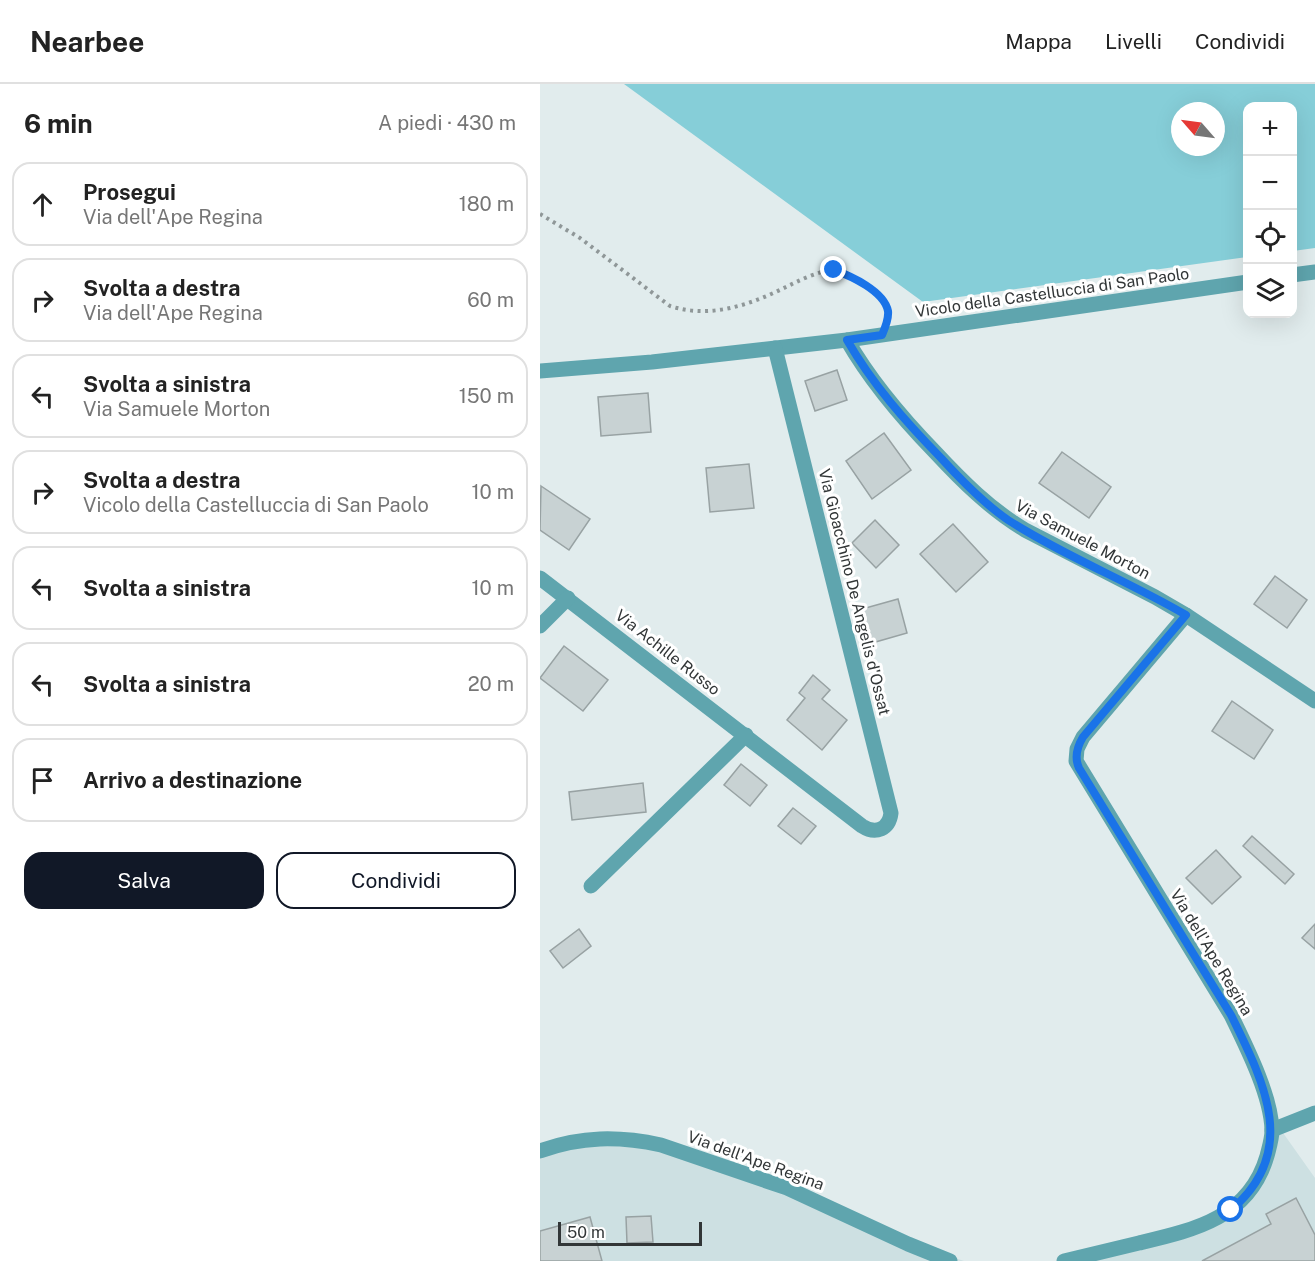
<!DOCTYPE html>
<html lang="it">
<head>
<meta charset="utf-8">
<style>
  body { margin:0; font-family:"Public Sans",sans-serif; background:#f6f6f6; color:#222 }
  .controls { position:absolute; right:18px; top:18px; display:grid; overflow:hidden; border-radius:12px; box-shadow:0 6px 24px #0002 }
  .controls button { width:54px; height:54px; display:grid; place-items:center; padding:0; border:0; border-bottom:2px solid #e0e0e0; background:#fff; color:#222; font:30px sans-serif }
  .compass { position:absolute; left:631px; top:18px; width:54px; height:54px; border-radius:50%; background:#fff; box-shadow:0 6px 24px #0002; rotate:298deg }
  .scale { position:absolute; left:18px; bottom:15px; width:144px; box-sizing:border-box; padding-left:6px; border:3px solid #323637; border-top:0; font-size:16px; line-height:21px; white-space:nowrap; color:#323637; -webkit-text-stroke:4px #fff; paint-order:stroke }
  .stop { position:absolute; width:18px; height:18px; margin:-14px; border:4px solid #1a73e8; border-radius:50%; background:#fff }
  .stop.end { background:#1a73e8; border-color:#fff; box-shadow:0 2px 6px #0008 }
  .list { margin:0; padding:0; list-style:none }
  h2 { display:flex; justify-content:space-between; align-items:center; height:78px; margin:0; padding:0 24px; font-size:26px }
  h2 small { font-size:20px; font-weight:400; color:#767676 }
  .list li { display:grid; grid-template-columns:39px 1fr auto; gap:18px; align-items:center; box-sizing:border-box; height:84px; margin:0 12px 12px; padding:0 12px; border:2px solid #e0e0e0; border-radius:18px }
  .list b { display:block; font-size:22px; white-space:nowrap }
  .list p { margin:0; font-size:20px; white-space:nowrap; color:#767676 }
  .list em { font-size:20px; font-style:normal; color:#767676 }
  .actions { display:flex; gap:12px; padding:18px 24px }
  .actions a { flex:1; padding:14px 0; border:2px solid #111827; border-radius:18px; text-align:center; font-size:21px; color:#111827 }
  .actions .main { background:#111827; color:#fff }
  .icon { flex:none; width:33px; height:33px; fill:none; stroke:currentColor; stroke-width:2; stroke-linecap:round; stroke-linejoin:round }
  .map { position:relative; flex:none; width:775px; height:1177px; overflow:hidden }
  header { display:flex; align-items:center; gap:36px; box-sizing:border-box; height:84px; padding:0 30px; background:#fff; border-bottom:2px solid #e0e0e0 }
  header strong { font-size:28px }
  nav { display:flex; gap:33px; margin-inline-start:auto; font-size:21px }
  main { display:flex }
  aside { flex:1; background:#fff }
  .map>svg:first-child { display:block }
</style>
</head>
<body>
<header>
<strong>Nearbee</strong>
<nav><a>Mappa</a><a>Livelli</a><a>Condividi</a></nav>
</header>
<main>
<aside>
<h2>6 min<small>A piedi · 430 m</small></h2>
<ul class="list">
<li><svg class="icon" aria-label="ahead" viewBox="0 0 24 24"><path d="M12 20V5M6 11l6-6 6 6"/></svg><div><b>Prosegui</b><p>Via dell'Ape Regina</p></div><em>180 m</em></li>
<li><svg class="icon" aria-label="right" viewBox="0 0 24 24"><path d="M7 20v-9h11M14 6l5 5-5 5"/></svg><div><b>Svolta a destra</b><p>Via dell'Ape Regina</p></div><em>60 m</em></li>
<li><svg class="icon" aria-label="left" viewBox="0 0 24 24"><path d="M17 20v-9H6M10 6l-5 5 5 5"/></svg><div><b>Svolta a sinistra</b><p>Via Samuele Morton</p></div><em>150 m</em></li>
<li><svg class="icon" aria-label="right" viewBox="0 0 24 24"><path d="M7 20v-9h11M14 6l5 5-5 5"/></svg><div><b>Svolta a destra</b><p>Vicolo della Castelluccia di San Paolo</p></div><em>10 m</em></li>
<li><svg class="icon" aria-label="left" viewBox="0 0 24 24"><path d="M17 20v-9H6M10 6l-5 5 5 5"/></svg><div><b>Svolta a sinistra</b></div><em>10 m</em></li>
<li><svg class="icon" aria-label="left" viewBox="0 0 24 24"><path d="M17 20v-9H6M10 6l-5 5 5 5"/></svg><div><b>Svolta a sinistra</b></div><em>20 m</em></li>
<li><svg class="icon" aria-label="arrive" viewBox="0 0 24 24"><path d="M6 21V4h12l-3 4 3 4H6"/></svg><div><b>Arrivo a destinazione</b></div></li>
</ul>
<div class="actions"><a class="main">Salva</a><a>Condividi</a></div>
</aside>
<div class="map">
<svg width="775" height="1177" viewBox="0 0 775 1177">
  <rect width="100%" height="100%" fill="#e1eced"/>
  <g fill="#cde0e2">
    <polygon points="729,1029 775,1094 775,1177 524,1177 678,1134 717,1097"/>
    <polygon points="71,1054 142,1068 350,1152 424,1177 0,1177 0,1068"/>
  </g>
  <path fill="#86ced8" fill-rule="evenodd" d="M84,0H775V164L753,167L752,22H708L707,173L383,218ZM640,27H676V63H640Z"/>
  <g fill="#c8d2d3" stroke="#98a2a3" stroke-width="1.5">
    <polygon points="297,286 307,316 275,327 265,297"/>
    <polygon points="108,309 111,348 61,352 58,313"/>
    <polygon points="344,349 371,386 332,415 306,377"/>
    <polygon points="522,368 571,403 549,434 499,399"/>
    <polygon points="209,380 214,424 170,428 166,384"/>
    <polygon points="1,402 50,435 29,466 0,446"/>
    <polygon points="335,436 359,461 336,484 312,459"/>
    <polygon points="413,440 448,478 416,508 380,470"/>
    <polygon points="735,492 767,516 747,544 714,520"/>
    <polygon points="358,515 367,549 332,559 322,525"/>
    <polygon points="24,562 68,596 43,627 0,594"/>
    <polygon points="273,591 290,606 282,615 307,636 282,666 247,636 265,614 259,609"/>
    <polygon points="692,617 733,646 714,675 672,647"/>
    <polygon points="201,680 227,701 210,722 184,701"/>
    <polygon points="103,699 106,728 32,736 29,708"/>
    <polygon points="253,724 276,742 261,760 238,742"/>
    <polygon points="712,752 754,790 745,800 703,762"/>
    <polygon points="676,766 701,793 672,820 646,794"/>
    <polygon points="775,840 775,865 762,854"/>
    <polygon points="39,845 51,862 23,884 10,867"/>
    <polygon points="756,1114 775,1151 775,1177 662,1177 731,1140 726,1130"/>
    <polygon points="111,1132 113,1158 87,1159 86,1133"/>
    <polygon points="50,1133 62,1177 0,1177 0,1147"/>
  </g>
  <g fill="none" stroke-linecap="round" stroke-linejoin="round">
    <path stroke="#8f9798" stroke-width="4" stroke-dasharray="3 4.5" stroke-linecap="butt" d="M0,130L40,154L130,222C170,235 210,221 246,203C258,197 280,186 294,186C309,187 345,211 348,227C348,230 347,233 347,236"/>
    <g stroke="#5fa5ae" stroke-width="15">
      <polyline points="752,191 775,188"/>
      <path d="M307,256C331,298 361,333 395,368C422,397 450,425 485,446L615,513L646,531L775,617"/>
      <polyline points="0,287 112,278 307,256 708,198"/>
      <path d="M0,494L322,742C336,751 349,745 351,729L235,264"/>
      <polyline points="0,542 28,514"/>
      <polyline points="51,802 206,651"/>
      <polyline points="732,1046 775,1029"/>
      <path d="M0,1067C41,1052 79,1052 121,1061L247,1104L368,1160L410,1177"/>
      <path d="M524,1177C549,1171 574,1165 599,1159C654,1146 709,1134 727,1072C729,1064 732,1055 732,1046C731,1011 706,962 691,931L536,677L537,665L543,653L646,531"/>
    </g>
  </g>
  <g fill="none" stroke-linecap="round" stroke-linejoin="round">
    <path stroke="#1a73e8" stroke-width="8" d="M294,186C311,192 344,207 348,227C349,235 345,244 342,251L307,256C333,301 365,337 401,374C421,396 443,419 468,436C524,472 588,497 646,531L543,653C537,663 534,673 539,684L691,931C724,998 760,1068 691,1126"/>
  </g>
  <g text-anchor="middle" stroke-width="6" stroke-linejoin="round" paint-order="stroke">
    <g font-size="16" fill="#323637" stroke="#fff">
      <text transform="translate(512 208) rotate(-8)" y="6">Vicolo della Castelluccia di San Paolo</text>
      <text transform="translate(543 455) rotate(28)" y="6">Via Samuele Morton</text>
      <text transform="translate(315 508) rotate(76)" y="6">Via Gioacchino De Angelis d'Ossat</text>
      <text transform="translate(128 568) rotate(38)" y="6">Via Achille Russo</text>
      <text transform="translate(672 868) rotate(59)" y="6">Via dell'Ape Regina</text>
      <text transform="translate(216 1076) rotate(20)" y="6">Via dell'Ape Regina</text>
    </g>
  </g>
</svg>
<div class="controls">
<button>+</button>
<button>−</button>
<button><svg class="icon" aria-label="locate" viewBox="0 0 24 24"><circle cx="12" cy="12" r="6"/><path d="M12 2v4M12 18v4M2 12h4M18 12h4"/></svg></button>
<button><svg class="icon" aria-label="layers" viewBox="0 0 24 24"><path d="M12 4l9 5-9 5-9-5zM3 14l9 5 9-5"/></svg></button>
</div>
<svg class="compass" viewBox="-18 -18 36 36"><path d="M0-13l5 13h-10z" fill="#e53935"/><path d="M0 13l5-13h-10z" fill="#767676"/></svg>
<div class="scale">50 m</div>
<div class="stop" style="left:691px;top:1126px"></div>
<div class="stop end" style="left:294px;top:186px"></div>
</div>
</main>
</body>
</html>
